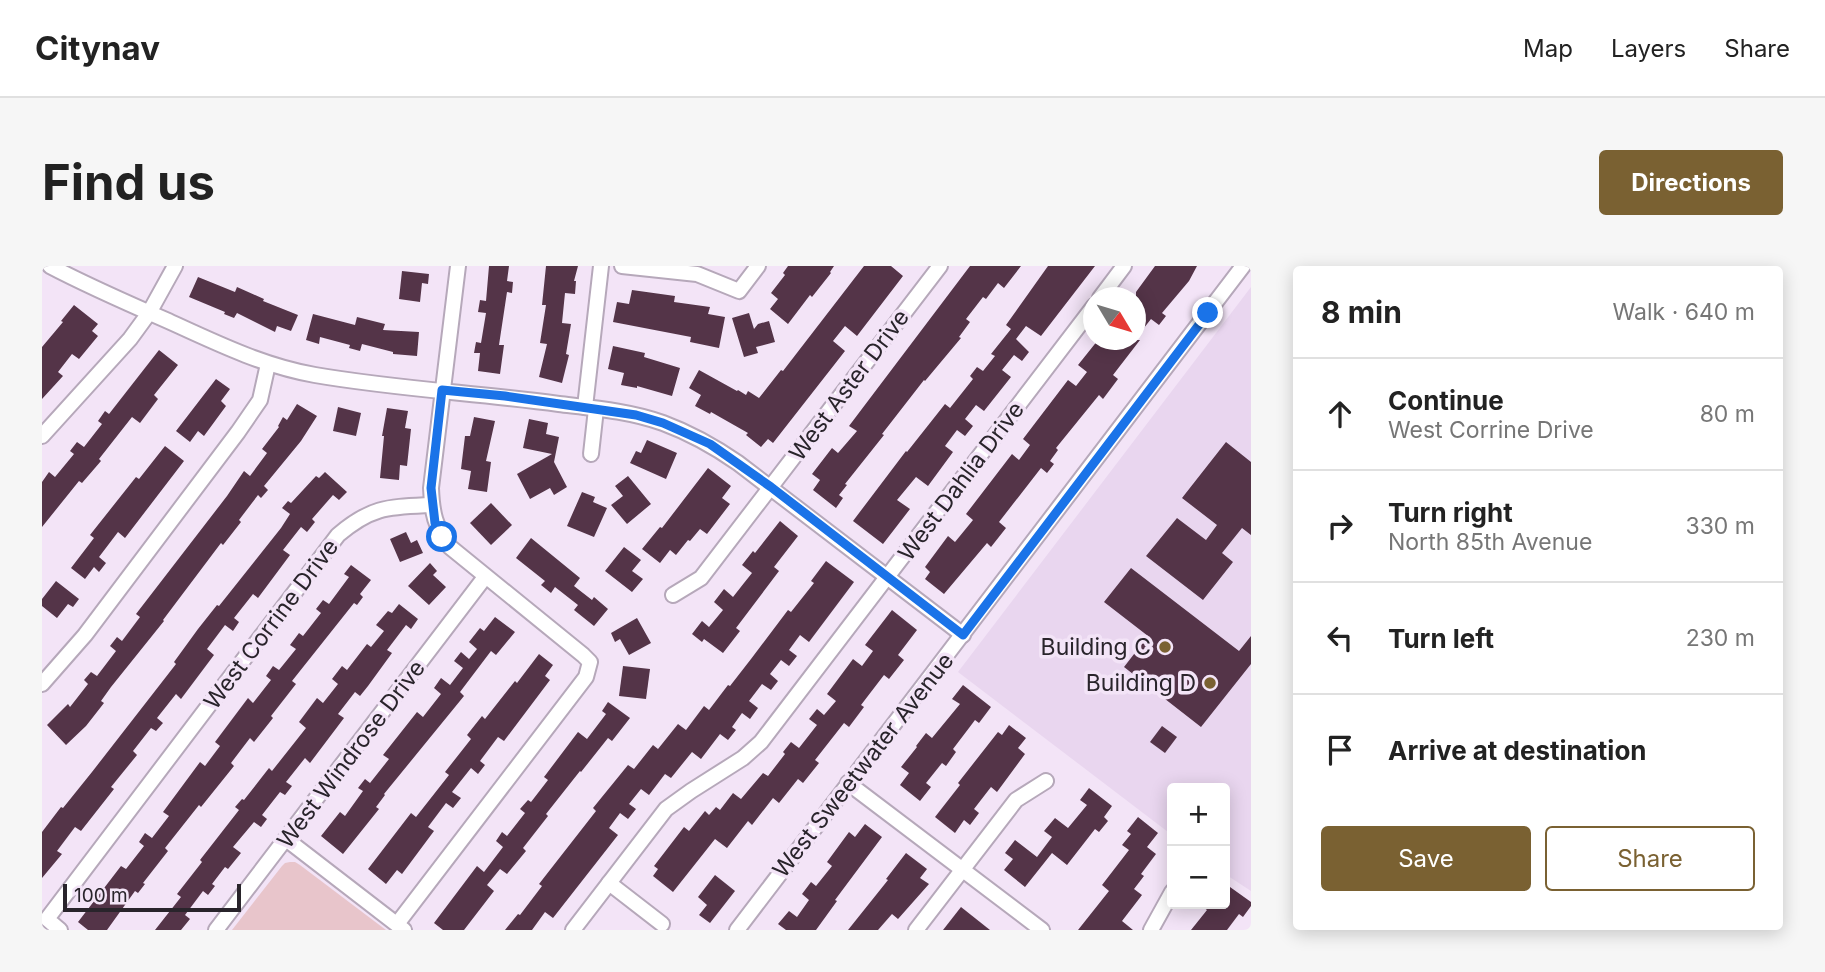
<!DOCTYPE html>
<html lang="en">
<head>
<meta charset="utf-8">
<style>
  body { margin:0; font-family:Inter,sans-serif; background:#f6f6f6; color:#222 }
  .controls { position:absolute; right:21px; bottom:21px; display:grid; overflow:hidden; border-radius:7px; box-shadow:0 4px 18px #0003 }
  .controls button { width:63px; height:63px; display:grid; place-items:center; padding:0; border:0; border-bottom:2px solid #e0e0e0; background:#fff; color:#222; font:35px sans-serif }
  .compass { position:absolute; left:1041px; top:21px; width:63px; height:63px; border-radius:50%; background:#fff; box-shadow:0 4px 18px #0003; rotate:128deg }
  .scale { position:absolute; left:21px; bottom:18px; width:178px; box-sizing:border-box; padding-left:7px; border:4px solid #29242b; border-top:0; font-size:19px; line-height:24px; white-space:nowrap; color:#29242b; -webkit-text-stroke:5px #f3e4f7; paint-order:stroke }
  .stop { position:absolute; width:21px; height:21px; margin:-16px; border:5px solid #1a73e8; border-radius:50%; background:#fff }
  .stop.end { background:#1a73e8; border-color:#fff; box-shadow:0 2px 7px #0008 }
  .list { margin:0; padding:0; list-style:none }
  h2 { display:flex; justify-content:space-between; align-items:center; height:91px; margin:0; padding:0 28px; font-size:30px }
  h2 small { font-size:23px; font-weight:400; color:#767676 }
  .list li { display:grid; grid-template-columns:46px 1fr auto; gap:21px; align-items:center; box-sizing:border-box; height:112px; padding:0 28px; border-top:2px solid #e0e0e0 }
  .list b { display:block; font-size:26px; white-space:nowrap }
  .list p { margin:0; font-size:23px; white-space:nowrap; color:#767676 }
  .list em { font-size:23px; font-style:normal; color:#767676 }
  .actions { display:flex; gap:14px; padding:21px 28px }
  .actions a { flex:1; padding:16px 0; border:2px solid #7a6132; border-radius:7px; text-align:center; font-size:24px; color:#7a6132 }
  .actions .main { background:#7a6132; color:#fff }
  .icon { flex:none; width:38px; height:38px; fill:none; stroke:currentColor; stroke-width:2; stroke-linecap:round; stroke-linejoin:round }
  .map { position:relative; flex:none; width:1209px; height:664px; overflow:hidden; border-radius:7px }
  header { display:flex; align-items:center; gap:42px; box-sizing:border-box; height:98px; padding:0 35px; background:#fff; border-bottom:2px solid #e0e0e0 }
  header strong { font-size:33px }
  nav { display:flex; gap:38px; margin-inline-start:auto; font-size:24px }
  .intro { display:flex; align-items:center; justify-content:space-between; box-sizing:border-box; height:168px; padding:0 42px }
  h1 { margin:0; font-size:49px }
  .button { padding:18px 32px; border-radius:7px; background:#7a6132; color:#fff; font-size:24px; font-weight:700 }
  main { display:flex; gap:42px; padding:0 42px }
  aside { flex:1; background:#fff; border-radius:7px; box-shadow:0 4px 18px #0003 }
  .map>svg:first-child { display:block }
</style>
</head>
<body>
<header>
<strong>Citynav</strong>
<nav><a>Map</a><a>Layers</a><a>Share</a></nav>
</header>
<div class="intro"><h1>Find us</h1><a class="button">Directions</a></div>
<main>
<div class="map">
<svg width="1209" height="664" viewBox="0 0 1209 664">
  <rect width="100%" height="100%" fill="#f3e4f7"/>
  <polygon fill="#e9d6ef" points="1209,21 1209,625 1183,608 1183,522 1130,522 1130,569 916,406"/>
  <polygon fill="#e8c5cb" points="248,596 253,596 258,599 344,664 190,664 240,600 243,597"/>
  <g fill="#543448">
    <polygon points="447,0 467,0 465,15 471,16 470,27 465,26 457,79 462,79 458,108 436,105 438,87 432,87 434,76 439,77 444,47 436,46 438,34 444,35"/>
    <polygon points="504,0 536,0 532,15 534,15 533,28 523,27 520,57 529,58 524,88 527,89 520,117 497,111 505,78 498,77 504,39 500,39"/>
    <polygon points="746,0 792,0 788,6 789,7 770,31 768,29 746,58 728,43 736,33 729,27 743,9 741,7"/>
    <polygon points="822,0 849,0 861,10 815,70 803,60 791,75 803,85 731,177 726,173 719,181 704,169 706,167 669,146 668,148 653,140 659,129 647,122 657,104 695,125 696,124 704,129 706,125 717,132 739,104 741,105"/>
    <polygon points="928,0 979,0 962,22 956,17 944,33 941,31 924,53 928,56 917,71 919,72 883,115 882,114 840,168 842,169 803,218 805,219 797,229 801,232 794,242 771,224 778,214 770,208 790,182 796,187 815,165 807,160"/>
    <polygon points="1006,0 1053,0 999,70 984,60 974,73 987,86 980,95 972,89 960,104 969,111 942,145 934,139 923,153 931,160 923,170 915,164 903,180 911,186 886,220 874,211 855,234 868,243 841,278 811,255 864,185 865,186 903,138 908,142 931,113 928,110 935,101 941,105 953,90 949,88 969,63 964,59"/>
    <polygon points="1113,0 1155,0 1147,15 1120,47 1124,50 1117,59 1109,53 1094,72 1094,26"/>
    <polygon points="360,5 387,8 386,18 380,17 378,36 357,33"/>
    <polygon points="156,11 193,26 195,21 222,33 221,35 256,49 249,65 235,60 233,66 195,47 192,52 182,48 183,46 147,31"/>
    <polygon points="590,24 633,30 632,36 668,41 666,48 683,51 677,82 648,76 649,71 571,56 575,36 587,38"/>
    <polygon points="32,39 56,58 50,65 56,70 37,93 30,88 16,106 21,110 0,133 0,81 21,56 19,55"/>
    <polygon points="707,47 712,63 716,58 727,55 733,76 714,81 716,87 702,91 690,52"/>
    <polygon points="271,48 313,59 315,51 343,58 341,64 377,66 375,90 351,88 351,86 320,78 318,85 307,82 308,79 278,71 277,78 264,74"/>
    <polygon points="1056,74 1098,74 1071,109 1076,113 1061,133 1057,129 1014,182 1016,184 1008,195 1012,198 1005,207 999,202 957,256 964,262 949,281 945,277 902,328 883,313 888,306 883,301 906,270 913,276 931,254 924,248 970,188 977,194 988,179 981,173 1026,114 1034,120 1045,106 1036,99"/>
    <polygon points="571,80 603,87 602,91 638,102 630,130 595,120 595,122 579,119 582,107 566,103"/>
    <polygon points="117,84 136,99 112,129 116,133 98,157 90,151 57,193 59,195 40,217 37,215 0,261 0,216 7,206 13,211 32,188 28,185 35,176 42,181 60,158 56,155 63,145 67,148"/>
    <polygon points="174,113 188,123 179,135 184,140 162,170 156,165 148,176 134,165"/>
    <polygon points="255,138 275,150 259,175 222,220 226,224 219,232 216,229 197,254 199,256 181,279 179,277 121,354 122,355 69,421 59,435 62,437 44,460 24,479 5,459 26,438 28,441 46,418 42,414 49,406 55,410 74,385 68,380 75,371 80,375 98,351 94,348 185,230 202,205 208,210 225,187 220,183 237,161 236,160 241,151 245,154"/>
    <polygon points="296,141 319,147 314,170 291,165"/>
    <polygon points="345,142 366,145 363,162 369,163 365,200 358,199 357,214 338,212 342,170 340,170"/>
    <polygon points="432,151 453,155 444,195 449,196 445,226 426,223 429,205 419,203 423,170 428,170"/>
    <polygon points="487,153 506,157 504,168 517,171 512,196 525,221 512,229 508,222 488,233 475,208 510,188 481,182"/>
    <polygon points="605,174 635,187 624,213 588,197 594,185 599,187"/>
    <polygon points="1184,176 1209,196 1209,269 1200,262 1180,287 1191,296 1161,334 1104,290 1135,252 1164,274 1175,259 1140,232"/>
    <polygon points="123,180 142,195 83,272 76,266 57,291 64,297 57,306 52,301 43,313 29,302 52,272 48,269 94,211 97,213"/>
    <polygon points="666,202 689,220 680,232 688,238 665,268 658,263 648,275 646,274 634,289 628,284 618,297 600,283 618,261 620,262"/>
    <polygon points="283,206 305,226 297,234 291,229 270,253 273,256 265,266 259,261 241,284 248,289 216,332 211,328 192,352 197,356 191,365 183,359 165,383 172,389 139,433 134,428 115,452 121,457 114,465 109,462 91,485 95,489 69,521 72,523 39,565 33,561 15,585 20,588 0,612 0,566 19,541 21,542 50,506 134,398 132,396 156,363 175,339 177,340 239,262 248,248 240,242 246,235 249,237 274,210 277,212"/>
    <polygon points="586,210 609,238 585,258 569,239 581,230 573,220"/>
    <polygon points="540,226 553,231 551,236 565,242 552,271 525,260"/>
    <polygon points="449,237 470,259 449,279 428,257"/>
    <polygon points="738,255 756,270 732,301 737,305 694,362 698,365 681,387 662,373 660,376 650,368 660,355 667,361 681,344 672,336 682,323 691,331 702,317 710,307 700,299 711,285 713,287"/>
    <polygon points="364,266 369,277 375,274 381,287 358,296 348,273"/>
    <polygon points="489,272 538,312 532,320 550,334 552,331 566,343 552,360 532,344 536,339 513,321 509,327 499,319 503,315 474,292"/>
    <polygon points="582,281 599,294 590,305 601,313 590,326 563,305"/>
    <polygon points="784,295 812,316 767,376 758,369 747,384 755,390 747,400 739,394 728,408 736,415 729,424 720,418 707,435 716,442 708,453 700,447 690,461 694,464 686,474 678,468 659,493 650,486 629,512 623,508 607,529 599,523 587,538 594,543 586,553 578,547 567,562 576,569 511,652 503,646 490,664 463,664 476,648 478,649 500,620 497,618 554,545 551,542 586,499 592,503 611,479 616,483 636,458 644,464 662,440 667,444 686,419 688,420 709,393 746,344 749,346 772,317 769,315"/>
    <polygon points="388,297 395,305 391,309 404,321 387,339 366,320"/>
    <polygon points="309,299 329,314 318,328 321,331 315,339 312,337 250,415 254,418 229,450 231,452 212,476 208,472 189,497 192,500 159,541 157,539 123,582 126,585 101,617 103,618 96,627 93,625 65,664 46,664 36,656 79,600 84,603 102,580 97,576 103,567 110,572 127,550 121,546 158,496 163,500 178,480 173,476 206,432 211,437 229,414 224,410 231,400 237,404 254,383 248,379 257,367 261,370 279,347 274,343 281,334 287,338 307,311 302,308"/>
    <polygon points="1089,302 1197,385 1209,370 1209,398 1159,461 1082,401 1106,370 1062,336"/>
    <polygon points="14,315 37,333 31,341 26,338 15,352 0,340 0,333"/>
    <polygon points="357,338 376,353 369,363 364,359 345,384 350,387 326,420 318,430 313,426 296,448 302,452 268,497 263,492 244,516 250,520 243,529 238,526 220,549 225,553 219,561 212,556 191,581 199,587 186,603 183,601 170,618 173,620 166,629 161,625 143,649 148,653 139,664 113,664 139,631 135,628 160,596 158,594 197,544 193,541 200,533 202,534 227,502 230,505 264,462 257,456 275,432 281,437 296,418 290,413 300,400 305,404 325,378 329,381 342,365 334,359 346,345 350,347"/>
    <polygon points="850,344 875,364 856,389 862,394 847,413 842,409 819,439 822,441 807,461 802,457 773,494 777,497 761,517 756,513 737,537 731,532 710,559 706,555 685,582 673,573 631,626 611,610 616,603 612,600 642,561 647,565 663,545 667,549 674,541 678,544 691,527 699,533 721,507 726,510 743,488 741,486 749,476 757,482 775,459 767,453 775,443 782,449 794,435 785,428 811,393 820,400 831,385 823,379"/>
    <polygon points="453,351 473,366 454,389 449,385 418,426 422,430 342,528 343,529 334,541 337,543 301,588 279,570 298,546 303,550 321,525 316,522 323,513 328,517 347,493 341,489 375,446 381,451 399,428 392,422 399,412 408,419 421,402 412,395 419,386 427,393 435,383 427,376 438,362 442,365"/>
    <polygon points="595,352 609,377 587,389 578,373 573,376 569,367"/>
    <polygon points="497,388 511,399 503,410 508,414 462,475 456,471 438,495 443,499 436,508 429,502 410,526 419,532 411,542 404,537 386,561 392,565 360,608 355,604 344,618 326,603 369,547 374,551 407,509 403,506 429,473 425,469 440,450 443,453 473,415 475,417"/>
    <polygon points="581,400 608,403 604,433 577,430"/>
    <polygon points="921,419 949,441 937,457 933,454 927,462 911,483 914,486 904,500 900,497 884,517 889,521 878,535 858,519 867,507 859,501 875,481 874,480 884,467 890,472 918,438 910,433"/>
    <polygon points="566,436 588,452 570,475 566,472 539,506 538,505 504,548 506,550 481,582 484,585 465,608 458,603 445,619 452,625 422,664 401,664 392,657 435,600 442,606 461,581 454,575 460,566 465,570 483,547 478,543 486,534 489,536 506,514 502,511 536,466 545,473 564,448 560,445"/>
    <polygon points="967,459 984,472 976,482 983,488 955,526 949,521 932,543 937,547 928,559 922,554 913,567 893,551 918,519 916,517 956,466 960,469"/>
    <polygon points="1120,460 1135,471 1123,487 1108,476"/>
    <polygon points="1047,522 1070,540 1062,551 1066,555 1057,566 1053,563 1025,599 1010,587 983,621 962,604 971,593 963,587 973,574 995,591 1010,571 1002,565 1013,552 1026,562 1045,539 1038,534"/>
    <polygon points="1096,551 1116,567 1105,581 1114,588 1099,608 1102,610 1092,623 1100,629 1080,655 1091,664 1036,664 1067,625 1060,619 1087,584 1080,579 1089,568 1085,565"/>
    <polygon points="823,558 840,571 793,634 795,635 774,664 744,664 736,658 747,645 755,651 767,634 760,628 769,616 774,620 790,600 785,596 807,566 813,571"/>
    <polygon points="864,587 885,603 878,612 887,618 856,653 850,648 836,664 806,664 846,614 844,613"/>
    <polygon points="673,609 693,625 668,657 657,649 665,639 656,631"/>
    <polygon points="1188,621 1209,636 1209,640 1201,651 1197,648 1185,664 1149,664 1165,644 1157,638 1183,638 1183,628"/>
    <polygon points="919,641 948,664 901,664"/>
  </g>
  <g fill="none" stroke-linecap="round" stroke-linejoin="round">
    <g stroke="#b6a8ba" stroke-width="18">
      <g id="minor">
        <path d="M8,0C46,20 85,37 124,54C172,76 221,100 273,109C354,123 436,127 517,138C551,142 588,145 621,157C648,167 673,181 696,197L921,369"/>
        <polyline points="580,0 655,8 697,25 716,0"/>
        <polyline points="1058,32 1082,0"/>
        <polyline points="543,141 559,0"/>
        <polyline points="0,170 88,73 107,47 133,0"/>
        <polyline points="549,188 554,143"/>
        <polyline points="631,329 659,312 898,0"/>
        <polyline points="0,418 43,369 196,166 218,134 226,98"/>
        <polyline points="806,517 1000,664"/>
        <polyline points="244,573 362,664"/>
        <polyline points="567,617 620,658"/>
        <path d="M355,658L544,411L548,396L541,389L408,281C393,261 390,247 389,222L416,0"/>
        <path d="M18,664L5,653L296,269C330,240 347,241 390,239"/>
        <polyline points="174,664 443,311"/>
        <polyline points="531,664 624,543 649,525 701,492 719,476 1052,40"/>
        <polyline points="695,664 1201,0"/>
        <polyline points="874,664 974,534 1004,515"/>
        <polyline points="1109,664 1130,626"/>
      </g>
    </g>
    <use href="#minor" stroke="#fff" stroke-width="14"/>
  </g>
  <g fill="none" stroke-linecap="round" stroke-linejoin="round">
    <polyline stroke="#1a73e8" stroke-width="9" points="400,271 393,257 389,222 400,124 463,130 594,149 621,157 668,178 729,221 921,369 1166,47"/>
  </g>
  <g fill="#7a6132" stroke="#f3e4f7" stroke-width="2.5">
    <circle cx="1123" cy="381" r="7"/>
    <circle cx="1168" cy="417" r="7"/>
  </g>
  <g text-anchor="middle" stroke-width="7" stroke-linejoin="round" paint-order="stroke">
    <g font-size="23" fill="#29242b" stroke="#f3e4f7">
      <text transform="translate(807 119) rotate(-53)" y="8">West Aster Drive</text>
      <text transform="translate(919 215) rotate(-53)" y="8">West Dahlia Drive</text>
      <text transform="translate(229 358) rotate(-53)" y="8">West Corrine Drive</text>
      <text transform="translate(309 488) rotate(-53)" y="8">West Windrose Drive</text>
      <text transform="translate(821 499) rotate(-52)" y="8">West Sweetwater Avenue</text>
    </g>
    <g font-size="23" fill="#29242b" stroke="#f3e4f7" text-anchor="end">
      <text x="1109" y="389">Building C</text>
      <text x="1154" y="425">Building D</text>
    </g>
  </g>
</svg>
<div class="controls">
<button>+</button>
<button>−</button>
</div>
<svg class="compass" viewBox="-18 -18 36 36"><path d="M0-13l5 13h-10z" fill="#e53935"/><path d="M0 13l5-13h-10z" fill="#767676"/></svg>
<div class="scale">100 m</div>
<div class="stop" style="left:400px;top:271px"></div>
<div class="stop end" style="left:1166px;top:47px"></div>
</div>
<aside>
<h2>8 min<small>Walk · 640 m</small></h2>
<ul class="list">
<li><svg class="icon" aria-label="ahead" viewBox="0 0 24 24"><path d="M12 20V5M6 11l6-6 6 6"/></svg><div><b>Continue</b><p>West Corrine Drive</p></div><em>80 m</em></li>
<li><svg class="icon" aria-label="right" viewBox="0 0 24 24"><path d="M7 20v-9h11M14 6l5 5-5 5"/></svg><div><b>Turn right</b><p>North 85th Avenue</p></div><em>330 m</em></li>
<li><svg class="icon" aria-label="left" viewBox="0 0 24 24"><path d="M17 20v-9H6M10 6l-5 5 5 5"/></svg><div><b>Turn left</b></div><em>230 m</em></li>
<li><svg class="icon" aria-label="arrive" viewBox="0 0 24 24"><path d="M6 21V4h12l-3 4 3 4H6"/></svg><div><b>Arrive at destination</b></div></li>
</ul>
<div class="actions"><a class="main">Save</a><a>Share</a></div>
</aside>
</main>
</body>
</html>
